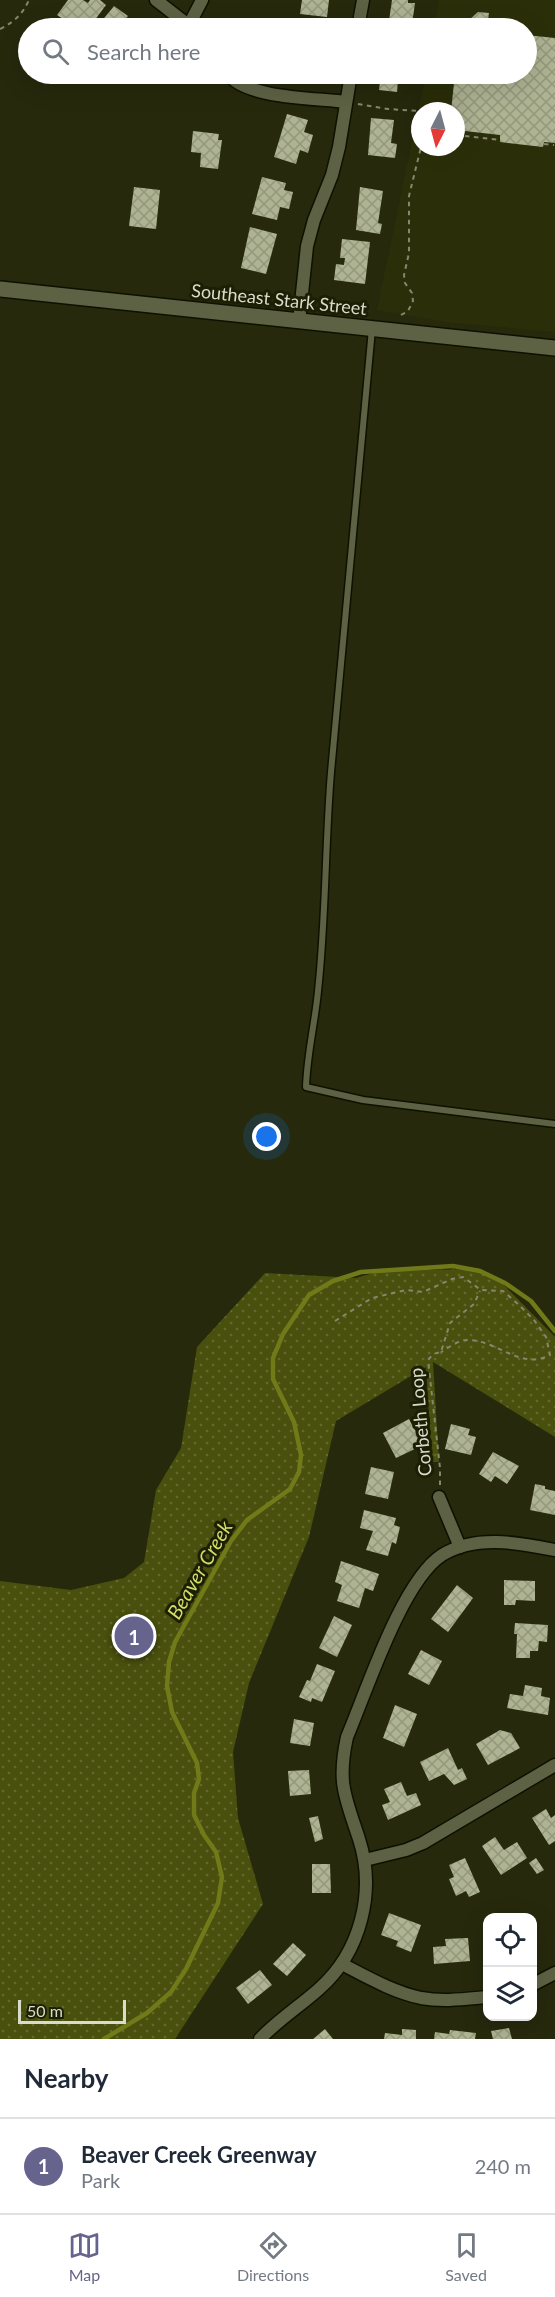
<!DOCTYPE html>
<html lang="en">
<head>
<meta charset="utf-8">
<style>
  body { margin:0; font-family:Lato,sans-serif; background:#f2f2f3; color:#1f2937 }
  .controls { position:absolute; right:18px; bottom:18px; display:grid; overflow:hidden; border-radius:12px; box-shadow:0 6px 24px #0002 }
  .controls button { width:54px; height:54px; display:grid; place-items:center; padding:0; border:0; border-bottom:2px solid #e0e1e3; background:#fff; color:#1f2937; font:30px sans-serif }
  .compass { position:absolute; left:411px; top:102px; width:54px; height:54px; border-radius:50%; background:#fff; box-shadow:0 6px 24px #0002; rotate:186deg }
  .scale { position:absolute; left:18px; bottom:15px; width:108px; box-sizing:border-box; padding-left:6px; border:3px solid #d9dccb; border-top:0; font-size:16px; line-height:21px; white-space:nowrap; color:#d9dccb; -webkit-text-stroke:4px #1c1f03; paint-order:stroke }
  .you { position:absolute; left:267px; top:1137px; width:21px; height:21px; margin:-15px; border:4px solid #fff; border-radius:50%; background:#1a73e8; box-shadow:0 0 0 9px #1a73e833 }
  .badge { display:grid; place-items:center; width:39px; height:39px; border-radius:50%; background:#66638d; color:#fff; font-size:20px; font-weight:700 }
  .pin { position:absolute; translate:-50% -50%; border:3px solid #fff; box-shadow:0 2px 6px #0006 }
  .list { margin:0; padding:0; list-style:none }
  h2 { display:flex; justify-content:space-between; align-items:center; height:78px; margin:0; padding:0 24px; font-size:26px }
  h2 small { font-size:20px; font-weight:400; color:#747a83 }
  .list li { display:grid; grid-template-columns:39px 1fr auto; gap:18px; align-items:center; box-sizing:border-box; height:96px; padding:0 24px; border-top:2px solid #e0e1e3 }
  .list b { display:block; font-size:22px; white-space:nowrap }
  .list p { margin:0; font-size:20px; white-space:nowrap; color:#747a83 }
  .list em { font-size:20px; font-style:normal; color:#747a83 }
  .icon { flex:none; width:33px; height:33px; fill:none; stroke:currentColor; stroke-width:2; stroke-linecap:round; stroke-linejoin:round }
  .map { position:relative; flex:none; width:555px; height:2039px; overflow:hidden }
  .search { position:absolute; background:#fff; box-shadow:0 6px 24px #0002; left:18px; right:18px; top:18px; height:66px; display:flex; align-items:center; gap:15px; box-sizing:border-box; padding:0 21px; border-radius:33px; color:#747a83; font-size:22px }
  .sheet { height:174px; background:#fff }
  nav { display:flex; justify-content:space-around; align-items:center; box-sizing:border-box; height:84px; border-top:2px solid #e0e1e3; background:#fff; font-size:16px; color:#747a83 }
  nav a { display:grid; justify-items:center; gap:3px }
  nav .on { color:#66638d }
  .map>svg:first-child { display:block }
</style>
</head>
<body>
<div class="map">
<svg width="555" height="2039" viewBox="0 0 555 2039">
  <defs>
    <pattern id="park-dots" width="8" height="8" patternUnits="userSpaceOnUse" patternTransform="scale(1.5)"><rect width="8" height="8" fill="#494f0d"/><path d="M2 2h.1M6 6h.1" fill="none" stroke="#63682f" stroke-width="1.8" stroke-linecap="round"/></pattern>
    <pattern id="building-cross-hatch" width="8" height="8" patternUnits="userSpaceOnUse" patternTransform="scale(1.5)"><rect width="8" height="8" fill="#aeb392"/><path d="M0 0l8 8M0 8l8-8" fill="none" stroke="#93977d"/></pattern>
  </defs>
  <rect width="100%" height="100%" fill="#26290c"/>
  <path fill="#2b2f09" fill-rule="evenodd" d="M439,0H555V332L446,322L377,310L426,74H526V28H434ZM420,111H456V147H420Z"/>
  <polygon fill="url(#park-dots)" points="471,1269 500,1281 555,1337 555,1437 433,1362 439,1462 432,1462 426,1367 336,1421 309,1537 249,1683 233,1752 238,1818 263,1904 175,2039 0,2039 0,1581 71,1590 124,1578 144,1562 156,1490 181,1448 197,1347 265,1273 356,1278 380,1271"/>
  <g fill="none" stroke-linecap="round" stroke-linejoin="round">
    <polyline stroke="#717a19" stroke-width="4.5" points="104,2039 147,2013 171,1992 186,1969 218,1903 222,1877 216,1852 204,1835 194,1815 194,1793 199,1779 197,1763 172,1712 167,1686 169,1662 175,1642 231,1541 247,1520 290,1489 299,1472 301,1455 294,1422 273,1379 273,1358 283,1334 309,1295 333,1281 361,1272 453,1266 480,1271 505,1283 531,1301 555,1331"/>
  </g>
  <g fill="url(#building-cross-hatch)">
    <polygon points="68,0 83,0 88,3 90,0 100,0 106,5 89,28 76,28 57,15"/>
    <polygon points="302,0 329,0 327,17 300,14"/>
    <polygon points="392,0 408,0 408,3 415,3 412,24 405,23 405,28 388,28"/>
    <polygon points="114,6 128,16 120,27 122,28 96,28"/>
    <polygon points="478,12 489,13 487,28 460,28"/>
    <polygon points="241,20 270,24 270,28 240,28"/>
    <polygon points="526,35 555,38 555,143 544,142 543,147 500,142 500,135 456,130 456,111 451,111 455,74 526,74"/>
    <polygon points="381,74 405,74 404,81 398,80 397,92 379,90"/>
    <polygon points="287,114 308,120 304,132 313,135 308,153 300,150 296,164 274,157"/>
    <polygon points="371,118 394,120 391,143 397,144 395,158 368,155"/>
    <polygon points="193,131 219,134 218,140 222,140 218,169 200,167 201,153 191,152"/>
    <polygon points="262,177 286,183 284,190 293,192 289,209 280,207 277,220 252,214"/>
    <polygon points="134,187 160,190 156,229 129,226"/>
    <polygon points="360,187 383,191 378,223 382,224 380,234 356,230"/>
    <polygon points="250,227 277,234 266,274 241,268"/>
    <polygon points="342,239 370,242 365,284 334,280 336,264 344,265 345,258 340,258"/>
    <polygon points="409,1419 423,1445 396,1458 383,1433"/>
    <polygon points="451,1424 470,1429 468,1435 476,1437 471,1455 445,1449"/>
    <polygon points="493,1452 519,1466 507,1484 495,1476 491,1482 479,1474"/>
    <polygon points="371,1467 394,1472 388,1499 365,1494"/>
    <polygon points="535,1484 545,1486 545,1489 555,1491 555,1515 530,1510"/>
    <polygon points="364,1510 396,1518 394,1525 400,1527 396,1544 392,1542 388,1556 366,1550 373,1531 360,1528"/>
    <polygon points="341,1561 379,1574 373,1591 365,1588 359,1608 337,1601 342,1585 335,1582"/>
    <polygon points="504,1580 535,1581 535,1601 516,1600 515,1605 504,1605"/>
    <polygon points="457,1585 473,1598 448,1632 431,1619"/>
    <polygon points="334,1616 352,1625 337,1657 319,1648"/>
    <polygon points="515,1623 548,1625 547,1642 539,1641 538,1651 530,1651 530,1658 516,1658 517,1634 514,1634"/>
    <polygon points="421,1650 442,1661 429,1685 408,1674"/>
    <polygon points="317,1664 335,1671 322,1702 312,1698 311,1702 299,1697 307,1680 310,1681"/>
    <polygon points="525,1685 542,1688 541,1696 550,1698 548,1715 507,1708 510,1694 523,1696"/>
    <polygon points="395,1705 417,1714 404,1747 383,1738"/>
    <polygon points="294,1719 314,1723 310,1746 290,1743"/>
    <polygon points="500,1730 511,1733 520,1748 488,1765 476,1744"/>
    <polygon points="448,1748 458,1770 462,1768 467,1779 454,1785 444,1774 429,1781 420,1762"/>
    <polygon points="309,1770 311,1794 290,1796 288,1771"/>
    <polygon points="401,1782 407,1796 416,1793 421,1805 388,1820 382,1805 390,1802 384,1789"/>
    <polygon points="546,1809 551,1818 555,1815 555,1841 549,1845 532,1818"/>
    <polygon points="318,1816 323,1839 315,1842 309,1818"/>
    <polygon points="495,1837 504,1850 517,1842 527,1858 501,1875 482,1846"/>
    <polygon points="465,1858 480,1892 469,1897 466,1891 456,1896 449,1879 454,1877 449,1865"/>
    <polygon points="536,1858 544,1870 537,1874 529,1863"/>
    <polygon points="312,1864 330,1864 331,1893 312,1893"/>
    <polygon points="389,1913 421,1925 411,1952 396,1946 398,1941 381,1935"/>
    <polygon points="468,1938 470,1961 434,1964 433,1947 446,1946 445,1939"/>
    <polygon points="293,1943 306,1955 287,1976 273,1964"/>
    <polygon points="260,1970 272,1985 248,2004 236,1988"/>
    <polygon points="509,2028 512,2039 493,2039 491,2031"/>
    <polygon points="325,2029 333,2039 313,2039"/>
    <polygon points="402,2029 416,2030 416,2039 384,2039 385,2033 402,2035"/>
    <polygon points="450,2030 476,2033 475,2039 434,2039 435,2032 449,2034"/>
  </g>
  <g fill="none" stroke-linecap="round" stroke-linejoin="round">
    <g stroke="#0f1100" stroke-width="9">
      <path id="lane" d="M372,329L331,772C325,845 326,918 318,991C315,1023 307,1054 306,1087L363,1100L555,1124"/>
    </g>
    <g stroke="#0f1100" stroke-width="15">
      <g id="street">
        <polyline points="156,0 192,28"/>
        <polyline points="189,25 202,0"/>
        <polyline points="358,28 363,0"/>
        <path d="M228,74C247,99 316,98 346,102"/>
        <polyline points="299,322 307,246 314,220 332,175 339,147 351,74"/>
        <polyline points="439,1497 460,1547"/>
        <polyline points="365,1860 406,1850 423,1843 555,1765"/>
        <path d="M342,1964C367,1977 393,1992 421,1998C443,2002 465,1999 488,1997"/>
        <polyline points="532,1985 555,1973"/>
        <path d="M260,2039C278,2020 300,2006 319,1989C361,1952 376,1891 359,1839C345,1796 337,1783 347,1737C367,1690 402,1581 442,1555C476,1534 519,1543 555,1550"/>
      </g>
    </g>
    <g stroke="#0f1100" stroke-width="18">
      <polyline id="secondary" points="0,289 555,348"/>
    </g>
    <g stroke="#858871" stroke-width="2" stroke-dasharray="4.5 4.5" stroke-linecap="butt">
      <path d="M0,29C14,22 22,15 29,0"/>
      <polyline points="358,104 388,109 420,111"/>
      <polyline points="456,135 500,140"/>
      <polyline points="544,144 554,145"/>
      <polyline points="401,315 408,311 413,301 412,293 405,283 404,275 409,253 409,196 421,147"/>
      <path d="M335,1321L372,1298L406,1290L423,1292L452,1279L463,1277L481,1290L503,1291L518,1304L534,1320L546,1337L550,1355C520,1371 497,1339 466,1340C459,1340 448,1348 441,1352"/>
      <polyline points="440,1485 440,1468 428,1360 433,1354 441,1352 450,1323 474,1304 480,1291"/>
    </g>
    <use href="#lane" stroke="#5e6244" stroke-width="6"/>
    <use href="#street" stroke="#5e6244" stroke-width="12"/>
    <use href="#secondary" stroke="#5e6244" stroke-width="15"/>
  </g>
  <g text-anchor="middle" stroke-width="6" stroke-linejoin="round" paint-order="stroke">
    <g font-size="18" fill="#d9dccb" stroke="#1c1f03">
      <text transform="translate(279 300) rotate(6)" y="6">Southeast Stark Street</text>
      <text transform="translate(421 1422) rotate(-95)" y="6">Corbeth Loop</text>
    </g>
    <g font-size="20" font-style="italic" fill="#d1df67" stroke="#1c1f03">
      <text transform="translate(200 1570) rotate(-60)" y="7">Beaver Creek</text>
    </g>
  </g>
</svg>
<div class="controls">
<button><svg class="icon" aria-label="locate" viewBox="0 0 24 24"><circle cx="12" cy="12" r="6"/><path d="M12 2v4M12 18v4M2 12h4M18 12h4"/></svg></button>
<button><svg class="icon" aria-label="layers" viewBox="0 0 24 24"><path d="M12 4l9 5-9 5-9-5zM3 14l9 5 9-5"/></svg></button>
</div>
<svg class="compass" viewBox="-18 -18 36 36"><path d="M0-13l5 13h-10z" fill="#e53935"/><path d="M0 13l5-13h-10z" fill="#747a83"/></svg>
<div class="scale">50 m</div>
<div class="you"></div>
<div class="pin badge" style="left:134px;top:1636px">1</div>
<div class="search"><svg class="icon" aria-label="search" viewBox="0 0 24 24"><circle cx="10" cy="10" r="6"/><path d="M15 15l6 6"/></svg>Search here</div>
</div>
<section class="sheet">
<h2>Nearby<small></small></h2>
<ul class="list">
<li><span class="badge">1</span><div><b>Beaver Creek Greenway</b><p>Park</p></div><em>240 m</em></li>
</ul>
</section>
<nav>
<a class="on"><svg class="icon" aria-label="map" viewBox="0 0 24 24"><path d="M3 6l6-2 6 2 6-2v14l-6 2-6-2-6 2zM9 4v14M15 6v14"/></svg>Map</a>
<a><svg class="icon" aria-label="directions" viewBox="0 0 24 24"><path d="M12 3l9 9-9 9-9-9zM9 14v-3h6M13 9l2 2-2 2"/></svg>Directions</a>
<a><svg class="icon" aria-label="saved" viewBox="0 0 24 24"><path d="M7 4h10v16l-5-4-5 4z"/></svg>Saved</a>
</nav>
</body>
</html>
